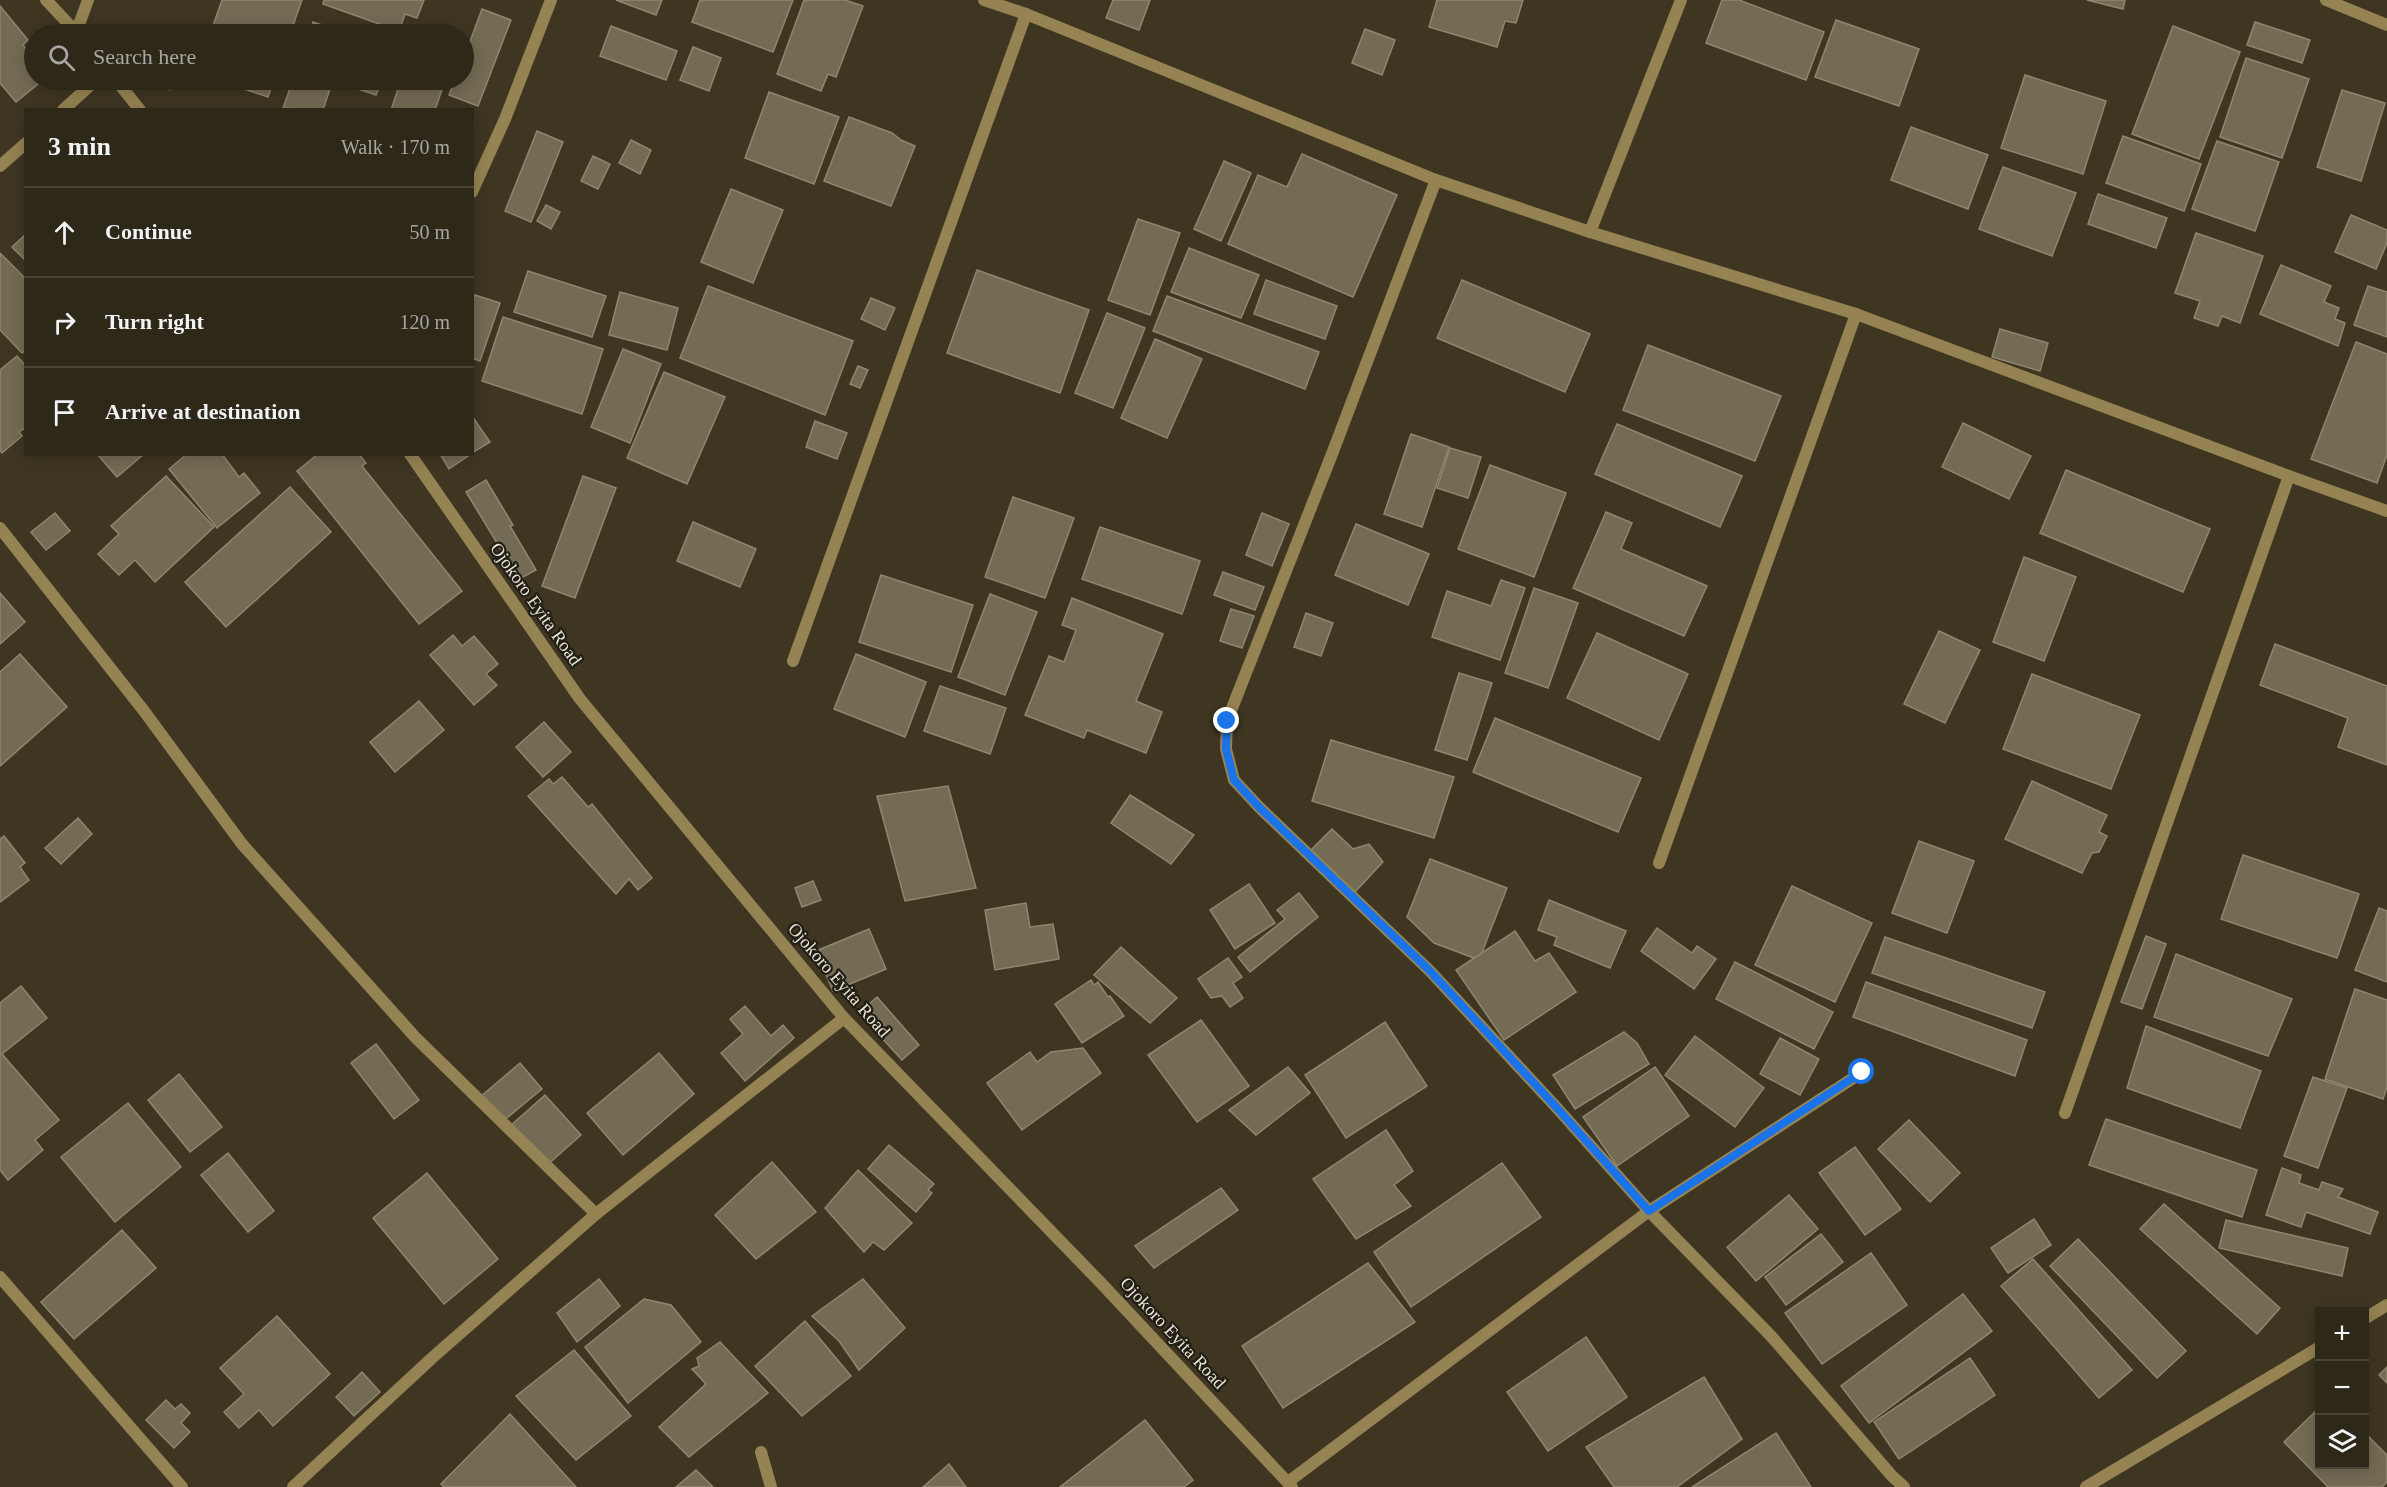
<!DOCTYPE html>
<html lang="en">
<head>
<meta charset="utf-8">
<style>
  body { margin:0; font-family:Georgia,serif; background:#3a3426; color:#f1f3f6 }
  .controls { position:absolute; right:18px; bottom:18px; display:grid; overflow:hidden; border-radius:0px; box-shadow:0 3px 15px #0003 }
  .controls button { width:54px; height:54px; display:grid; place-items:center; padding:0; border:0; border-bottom:2px solid #494438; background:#2e2819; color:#f1f3f6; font:30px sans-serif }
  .stop { position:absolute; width:18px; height:18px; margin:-14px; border:4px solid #1a73e8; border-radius:50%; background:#fff }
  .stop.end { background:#1a73e8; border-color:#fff; box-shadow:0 2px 6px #0008 }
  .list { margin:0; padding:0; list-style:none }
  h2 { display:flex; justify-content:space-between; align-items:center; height:78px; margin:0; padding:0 24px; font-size:26px }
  h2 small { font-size:20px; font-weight:400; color:#a7a6a2 }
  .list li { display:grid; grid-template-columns:39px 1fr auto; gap:18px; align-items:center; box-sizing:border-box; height:90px; padding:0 24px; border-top:2px solid #494438 }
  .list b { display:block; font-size:22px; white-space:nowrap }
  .list em { font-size:20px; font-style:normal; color:#a7a6a2 }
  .icon { flex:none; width:33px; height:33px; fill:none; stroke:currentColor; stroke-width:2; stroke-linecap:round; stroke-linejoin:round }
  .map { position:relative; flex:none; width:2387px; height:1487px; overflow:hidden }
  .search { position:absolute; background:#2e2819; box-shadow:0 3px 15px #0003; left:24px; top:24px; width:450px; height:66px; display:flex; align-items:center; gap:15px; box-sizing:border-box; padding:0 21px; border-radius:33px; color:#a7a6a2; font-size:22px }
  .panel { position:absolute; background:#2e2819; box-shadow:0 3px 15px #0003; left:24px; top:108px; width:450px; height:348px; border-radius:0px }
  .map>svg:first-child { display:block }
</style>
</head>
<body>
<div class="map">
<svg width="2387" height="1487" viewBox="0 0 2387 1487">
  <rect width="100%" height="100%" fill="#3e3621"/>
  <g fill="#746b54" stroke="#8f866e" stroke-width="1.5">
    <polygon points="222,0 302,0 290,34 210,34"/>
    <polygon points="324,0 424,0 417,18 405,14 399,31 323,4"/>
    <polygon points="616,0 662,0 656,15"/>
    <polygon points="700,0 793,0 773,52 692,22"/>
    <polygon points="804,0 845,0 863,6 836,77 828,74 821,91 777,74"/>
    <polygon points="1113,0 1150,0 1139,30 1106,18"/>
    <polygon points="1437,0 1523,0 1516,23 1505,21 1497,47 1429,27"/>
    <polygon points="1722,0 1739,0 1824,32 1806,80 1706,43"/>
    <polygon points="2087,0 2125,0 2123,9"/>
    <polygon points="0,6 28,40 23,45 34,59 34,80 43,80 16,102 0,83"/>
    <polygon points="482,9 511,20 478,106 449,95 455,80 464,80 464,58"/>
    <polygon points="1836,20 1919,49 1899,106 1815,77"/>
    <polygon points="313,22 349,34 309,34"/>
    <polygon points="2255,22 2310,40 2302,63 2247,45"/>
    <polygon points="611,26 677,51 666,80 600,56"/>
    <polygon points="2173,26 2240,52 2199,159 2132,134"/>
    <polygon points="1365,29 1395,40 1382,75 1352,63"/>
    <polygon points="693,47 721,58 709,91 680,80"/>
    <polygon points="2246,58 2309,79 2282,158 2220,137"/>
    <polygon points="2025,75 2106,101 2083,174 2001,148"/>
    <polygon points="153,80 176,80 170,90"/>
    <polygon points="217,80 274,80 268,97"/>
    <polygon points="293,80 333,80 323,110 283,108"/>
    <polygon points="339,80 382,80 376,95 338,82"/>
    <polygon points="401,80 445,81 435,110 391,110"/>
    <polygon points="2342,90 2385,103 2361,181 2317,167"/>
    <polygon points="769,92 839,117 814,184 745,158"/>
    <polygon points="849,117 892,133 901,140 915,146 891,206 824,181"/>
    <polygon points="1911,127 1988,155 1968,209 1891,180"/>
    <polygon points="537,131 563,142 531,222 505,211"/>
    <polygon points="2123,136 2201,164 2184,211 2106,183"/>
    <polygon points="631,140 651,150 640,174 619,163"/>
    <polygon points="2217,141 2279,162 2255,231 2192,209"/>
    <polygon points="1302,154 1397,195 1353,297 1228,244 1258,175 1287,187"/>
    <polygon points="593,156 610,164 598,189 581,181"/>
    <polygon points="1224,161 1251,173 1221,241 1194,229"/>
    <polygon points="2003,167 2076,193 2052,256 1979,229"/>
    <polygon points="731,189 783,210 753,283 701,262"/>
    <polygon points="2098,194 2167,218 2156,248 2088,224"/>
    <polygon points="546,205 560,212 551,229 537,221"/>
    <polygon points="2351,215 2387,230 2387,243 2376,269 2335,252"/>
    <polygon points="1138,219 1180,233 1150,315 1108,300"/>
    <polygon points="2196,233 2263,256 2240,323 2222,316 2218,326 2194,318 2200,301 2175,293"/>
    <polygon points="26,234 26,261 12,247"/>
    <polygon points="1189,248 1259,275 1241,318 1171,292"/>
    <polygon points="0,253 26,279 26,350 22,353 0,330"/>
    <polygon points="2281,265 2331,286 2324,302 2339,308 2335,319 2345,323 2338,346 2260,314"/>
    <polygon points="977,270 1089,310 1060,393 947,353"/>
    <polygon points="528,271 606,296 592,337 514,312"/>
    <polygon points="1266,280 1337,306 1325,339 1254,314"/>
    <polygon points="1462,280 1590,334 1565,392 1437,338"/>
    <polygon points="708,286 853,341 825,415 680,358"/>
    <polygon points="2368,286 2387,292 2387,337 2354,325"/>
    <polygon points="620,292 678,308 667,350 609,335"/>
    <polygon points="475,295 500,303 480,361 472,358 472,301"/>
    <polygon points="1167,296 1319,352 1305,389 1153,331"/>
    <polygon points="871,298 895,308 885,330 861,319"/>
    <polygon points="1107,313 1145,328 1113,408 1075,393"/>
    <polygon points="503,317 603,349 582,414 482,381"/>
    <polygon points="2000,329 2048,343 2040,371 1992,357"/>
    <polygon points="1155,339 1202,359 1167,438 1121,418"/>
    <polygon points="2356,342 2387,354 2387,455 2377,483 2311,459"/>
    <polygon points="1648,345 1781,396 1755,461 1623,410"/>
    <polygon points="623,349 661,364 630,443 591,427"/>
    <polygon points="17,356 26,366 26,427 19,432 22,436 2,453 0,450 0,370"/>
    <polygon points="858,366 868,370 860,388 850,384"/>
    <polygon points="664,372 725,397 687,484 627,458"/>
    <polygon points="472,416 490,442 472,453"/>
    <polygon points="815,421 847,433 837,459 806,447"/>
    <polygon points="1963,423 2031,456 2009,499 1942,467"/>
    <polygon points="1617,424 1742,476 1720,527 1595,474"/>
    <polygon points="1411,434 1449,447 1422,527 1384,514"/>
    <polygon points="1450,448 1481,457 1468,498 1437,488"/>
    <polygon points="97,454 144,454 117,477"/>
    <polygon points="187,454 222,454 239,477 244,473 260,493 217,528 169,469"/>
    <polygon points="318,454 359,454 366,463 362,466 462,591 419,624 297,471"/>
    <polygon points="440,454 471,454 449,469"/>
    <polygon points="1490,465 1566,493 1534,577 1458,549"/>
    <polygon points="2066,470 2210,529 2183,592 2040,533"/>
    <polygon points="166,476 214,527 155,582 135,560 119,575 98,554 119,534 111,526"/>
    <polygon points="583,476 616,488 575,598 542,586"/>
    <polygon points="486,480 513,525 510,526 536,570 519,579 466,492"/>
    <polygon points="290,487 331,532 226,627 185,582"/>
    <polygon points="1013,497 1074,518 1045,598 985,577"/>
    <polygon points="1606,512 1632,523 1621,549 1707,586 1684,636 1573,588"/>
    <polygon points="55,513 70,531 46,550 31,532"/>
    <polygon points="1262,513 1289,524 1272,566 1246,555"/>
    <polygon points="693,522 756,549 740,587 677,561"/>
    <polygon points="1356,524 1429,554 1408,605 1335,575"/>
    <polygon points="1100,527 1200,561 1182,614 1082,579"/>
    <polygon points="2024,557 2076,577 2044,661 1993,642"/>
    <polygon points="1223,572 1264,587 1255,610 1214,595"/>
    <polygon points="881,575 973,605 951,672 859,642"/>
    <polygon points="1501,580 1525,588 1500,660 1432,637 1447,591 1491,606"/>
    <polygon points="1534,588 1578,603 1548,688 1505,673"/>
    <polygon points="0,593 25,622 0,644"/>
    <polygon points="990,594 1037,612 1005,695 958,677"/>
    <polygon points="1072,598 1163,634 1136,701 1162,712 1146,753 1087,730 1084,738 1025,715 1049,656 1064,662 1076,630 1062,625"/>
    <polygon points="1231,609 1254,616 1242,648 1220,641"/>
    <polygon points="1306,613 1333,623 1321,656 1294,647"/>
    <polygon points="1939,631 1980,650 1945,723 1904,704"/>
    <polygon points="1597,633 1688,674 1659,740 1567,698"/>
    <polygon points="453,635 462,646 474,636 498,664 486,674 497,685 474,705 430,655"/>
    <polygon points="2275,644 2387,686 2387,765 2338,747 2348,718 2260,685"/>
    <polygon points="20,654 67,707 0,766 0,672"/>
    <polygon points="856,654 926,682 905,737 834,709"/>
    <polygon points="1459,673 1492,683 1467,760 1435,750"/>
    <polygon points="2032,674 2140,715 2111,789 2003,749"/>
    <polygon points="940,686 1006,708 990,754 924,731"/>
    <polygon points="419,701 444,730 395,772 370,742"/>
    <polygon points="1495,718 1641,778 1618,832 1473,772"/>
    <polygon points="544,722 571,752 543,777 516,747"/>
    <polygon points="1331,740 1454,777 1434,838 1312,801"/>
    <polygon points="562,777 588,807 592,804 652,878 638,890 629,879 616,894 528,796 549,779 553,784"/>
    <polygon points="2032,781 2107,815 2099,832 2107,836 2099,852 2092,853 2082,873 2005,839"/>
    <polygon points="948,786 976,888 905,901 877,796"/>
    <polygon points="1130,795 1194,835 1171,864 1111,823"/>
    <polygon points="78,818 92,834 61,864 45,848"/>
    <polygon points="1332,829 1353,849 1369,844 1383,862 1355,892 1310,851"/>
    <polygon points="4,836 25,863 20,867 29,880 0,902 0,839"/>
    <polygon points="1919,841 1974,861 1947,933 1892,913"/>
    <polygon points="2243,855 2359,894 2337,958 2221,919"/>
    <polygon points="1430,859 1507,888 1479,960 1434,943 1407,917"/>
    <polygon points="813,881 821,900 802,907 795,888"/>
    <polygon points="1249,884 1275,923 1235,949 1210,910"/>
    <polygon points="1792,886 1872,923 1835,1002 1755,965"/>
    <polygon points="1299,893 1318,917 1250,972 1238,957 1285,919 1277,910"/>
    <polygon points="1549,900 1626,931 1610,968 1554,945 1557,937 1538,930"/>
    <polygon points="1026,903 1030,927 1053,924 1059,959 995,970 985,910"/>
    <polygon points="2379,908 2387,911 2387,982 2355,970"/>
    <polygon points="1657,928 1692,953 1697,946 1716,959 1694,989 1641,951"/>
    <polygon points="869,929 886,969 833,991 816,951"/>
    <polygon points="1515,931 1535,961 1549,953 1576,992 1504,1040 1456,970"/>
    <polygon points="2146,936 2166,944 2142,1009 2121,1002"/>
    <polygon points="1885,937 2045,992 2032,1028 1872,973"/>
    <polygon points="1121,947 1177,998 1150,1023 1094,975"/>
    <polygon points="2176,954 2292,999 2268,1056 2154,1017"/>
    <polygon points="1228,958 1242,977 1233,983 1243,998 1230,1007 1222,996 1211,998 1198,979"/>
    <polygon points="1735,962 1833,1012 1814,1049 1716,999"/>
    <polygon points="1091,980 1094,985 1098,982 1108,997 1110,996 1124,1016 1082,1043 1055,1004"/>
    <polygon points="1866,982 2027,1040 2015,1076 1853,1017"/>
    <polygon points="21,986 47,1018 2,1054 59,1120 35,1140 43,1150 8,1180 0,1170 0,1003"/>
    <polygon points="2355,989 2387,1000 2387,1087 2383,1099 2325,1079"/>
    <polygon points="877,997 919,1045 902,1060 859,1013"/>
    <polygon points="745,1006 771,1036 783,1025 794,1038 745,1081 721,1053 743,1034 730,1019"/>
    <polygon points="1201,1020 1249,1086 1197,1122 1148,1055"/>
    <polygon points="1385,1022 1427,1086 1346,1138 1305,1075"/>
    <polygon points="2146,1026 2261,1071 2240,1128 2127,1088"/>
    <polygon points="1624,1032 1637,1043 1649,1064 1575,1109 1553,1075"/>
    <polygon points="1695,1036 1764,1088 1735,1127 1665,1075"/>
    <polygon points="1780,1038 1819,1059 1800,1095 1760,1074"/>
    <polygon points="376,1044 419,1100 394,1119 351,1063"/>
    <polygon points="1083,1048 1101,1073 1022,1130 987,1083 1030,1052 1037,1062 1051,1052"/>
    <polygon points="659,1053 694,1094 623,1155 587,1113"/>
    <polygon points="520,1063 542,1089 502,1122 480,1097"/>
    <polygon points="1288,1067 1310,1093 1256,1135 1229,1110"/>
    <polygon points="1655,1067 1689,1116 1617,1166 1583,1117"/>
    <polygon points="179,1074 222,1127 190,1152 148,1100"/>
    <polygon points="2313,1077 2347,1088 2318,1168 2284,1156"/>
    <polygon points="545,1095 581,1135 545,1167 509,1127"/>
    <polygon points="128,1103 181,1167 115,1222 61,1157"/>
    <polygon points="2106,1119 2257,1170 2242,1217 2089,1165"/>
    <polygon points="1909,1120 1960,1173 1930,1202 1878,1149"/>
    <polygon points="1386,1130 1413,1171 1394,1185 1411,1206 1356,1239 1313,1179"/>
    <polygon points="889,1145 934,1184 928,1190 932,1193 916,1212 868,1169"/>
    <polygon points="1855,1147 1901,1209 1865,1235 1819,1173"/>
    <polygon points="228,1153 274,1211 248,1232 201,1175"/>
    <polygon points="772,1162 816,1212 756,1259 715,1215"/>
    <polygon points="1502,1163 1541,1217 1411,1307 1374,1252"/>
    <polygon points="2282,1168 2301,1175 2299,1183 2319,1190 2322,1182 2343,1189 2338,1197 2378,1212 2370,1234 2306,1212 2301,1227 2266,1215"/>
    <polygon points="858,1170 912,1223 884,1250 873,1242 864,1252 825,1208"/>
    <polygon points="427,1173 498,1259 444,1304 373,1218"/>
    <polygon points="1221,1188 1238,1210 1154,1268 1135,1246"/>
    <polygon points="1789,1195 1818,1229 1756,1281 1727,1247"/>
    <polygon points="2164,1204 2280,1308 2257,1334 2140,1229"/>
    <polygon points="2034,1219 2051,1245 2008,1273 1991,1248"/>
    <polygon points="2226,1220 2348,1248 2342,1276 2219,1248"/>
    <polygon points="122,1230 156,1268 74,1339 41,1302"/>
    <polygon points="1821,1234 1843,1262 1786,1305 1765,1277"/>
    <polygon points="2078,1239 2186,1351 2157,1378 2050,1266"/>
    <polygon points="1871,1253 1907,1305 1822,1364 1785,1313"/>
    <polygon points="2033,1259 2132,1370 2099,1398 2001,1286"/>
    <polygon points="1368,1263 1415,1322 1283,1408 1242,1346"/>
    <polygon points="599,1279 620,1306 577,1342 557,1313"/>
    <polygon points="863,1279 905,1328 859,1370 839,1341 812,1316"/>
    <polygon points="1963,1294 1992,1331 1869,1423 1841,1386"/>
    <polygon points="644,1299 671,1305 701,1342 628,1403 585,1347"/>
    <polygon points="277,1316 330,1374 273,1426 259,1410 239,1428 224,1412 244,1394 220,1368"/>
    <polygon points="805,1321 851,1376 802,1416 755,1366"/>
    <polygon points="1586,1337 1627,1397 1548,1451 1507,1392"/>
    <polygon points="720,1342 768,1393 689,1457 659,1427 706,1384 692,1369 699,1366 697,1358"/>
    <polygon points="574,1350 631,1416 576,1460 516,1396"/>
    <polygon points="1970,1358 1995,1395 1899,1459 1874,1422"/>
    <polygon points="2387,1367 2387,1383 2379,1375"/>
    <polygon points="362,1372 380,1392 354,1416 336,1397"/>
    <polygon points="1704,1377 1742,1439 1677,1487 1614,1487 1586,1447"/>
    <polygon points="166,1400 175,1409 181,1404 190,1413 181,1423 190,1432 174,1448 146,1420"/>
    <polygon points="2320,1407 2320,1464 2364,1464 2364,1432 2387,1455 2387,1482 2382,1487 2328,1487 2284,1442"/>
    <polygon points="510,1414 576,1487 444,1487 441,1484"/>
    <polygon points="1145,1420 1193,1480 1184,1487 1060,1487"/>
    <polygon points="1776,1433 1811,1487 1692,1487"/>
    <polygon points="949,1464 966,1487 923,1487"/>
    <polygon points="696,1470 713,1487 676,1487"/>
  </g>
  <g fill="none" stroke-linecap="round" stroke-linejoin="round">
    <g stroke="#968353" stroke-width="12">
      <polyline points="46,0 78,34"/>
      <polyline points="984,0 1026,14 1436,180 1590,232 1856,314 2289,476 2387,511"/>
      <polyline points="2326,0 2387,25"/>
      <polyline points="76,33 88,0"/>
      <polyline points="116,80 140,110"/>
      <polyline points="63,110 96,80"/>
      <polyline points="0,166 26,143"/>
      <polyline points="1436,180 1332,454 1227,721 1226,749 1234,780 1259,807 1430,971 1557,1108 1649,1211 1771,1336 1892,1476 1904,1487"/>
      <polyline points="472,192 505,119 551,0"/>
      <polyline points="1590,232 1681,0"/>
      <polyline points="410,454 580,699 844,1018 1101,1283 1292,1487"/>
      <polyline points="0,528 144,711 242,844 415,1037 596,1214"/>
      <polyline points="793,661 1026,14"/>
      <polyline points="1659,863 1856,314"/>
      <polyline points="2065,1113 2289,476"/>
      <polyline points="0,1277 182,1487"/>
      <polyline points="2364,1319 2387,1305"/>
      <polyline points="761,1452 771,1487"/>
      <polyline points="1288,1482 1649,1211 1861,1073"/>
      <polyline points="293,1487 432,1358 596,1214 844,1018"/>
      <polyline points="2086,1487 2320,1347"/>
    </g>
  </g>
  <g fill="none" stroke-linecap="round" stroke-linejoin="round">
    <polyline stroke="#1a73e8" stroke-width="8" points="1227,721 1226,749 1234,780 1259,807 1430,971 1557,1108 1649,1211 1862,1072"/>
  </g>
  <g text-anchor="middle" stroke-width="4.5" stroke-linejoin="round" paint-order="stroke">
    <g font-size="18" fill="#eae5d9" stroke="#211e14">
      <text transform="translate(536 604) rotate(55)" y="6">Ojokoro Eyita Road</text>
      <text transform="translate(839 980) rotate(49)" y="6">Ojokoro Eyita Road</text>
      <text transform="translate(1173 1333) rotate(47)" y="6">Ojokoro Eyita Road</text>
    </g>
  </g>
</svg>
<div class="controls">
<button>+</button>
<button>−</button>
<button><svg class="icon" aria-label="layers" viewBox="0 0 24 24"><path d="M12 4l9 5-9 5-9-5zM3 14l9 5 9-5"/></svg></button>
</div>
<div class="stop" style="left:1862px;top:1072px"></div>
<div class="stop end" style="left:1227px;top:721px"></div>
<div class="search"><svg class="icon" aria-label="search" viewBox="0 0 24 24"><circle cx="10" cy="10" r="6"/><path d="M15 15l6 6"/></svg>Search here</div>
<section class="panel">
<h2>3 min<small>Walk · 170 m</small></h2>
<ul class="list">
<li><svg class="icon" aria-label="ahead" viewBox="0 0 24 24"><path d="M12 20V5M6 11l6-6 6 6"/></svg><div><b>Continue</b></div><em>50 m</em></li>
<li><svg class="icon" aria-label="right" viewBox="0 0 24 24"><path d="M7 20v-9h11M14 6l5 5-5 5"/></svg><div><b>Turn right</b></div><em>120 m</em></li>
<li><svg class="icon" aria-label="arrive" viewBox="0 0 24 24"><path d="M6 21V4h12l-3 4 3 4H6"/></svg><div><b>Arrive at destination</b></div></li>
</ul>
</section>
</div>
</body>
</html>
